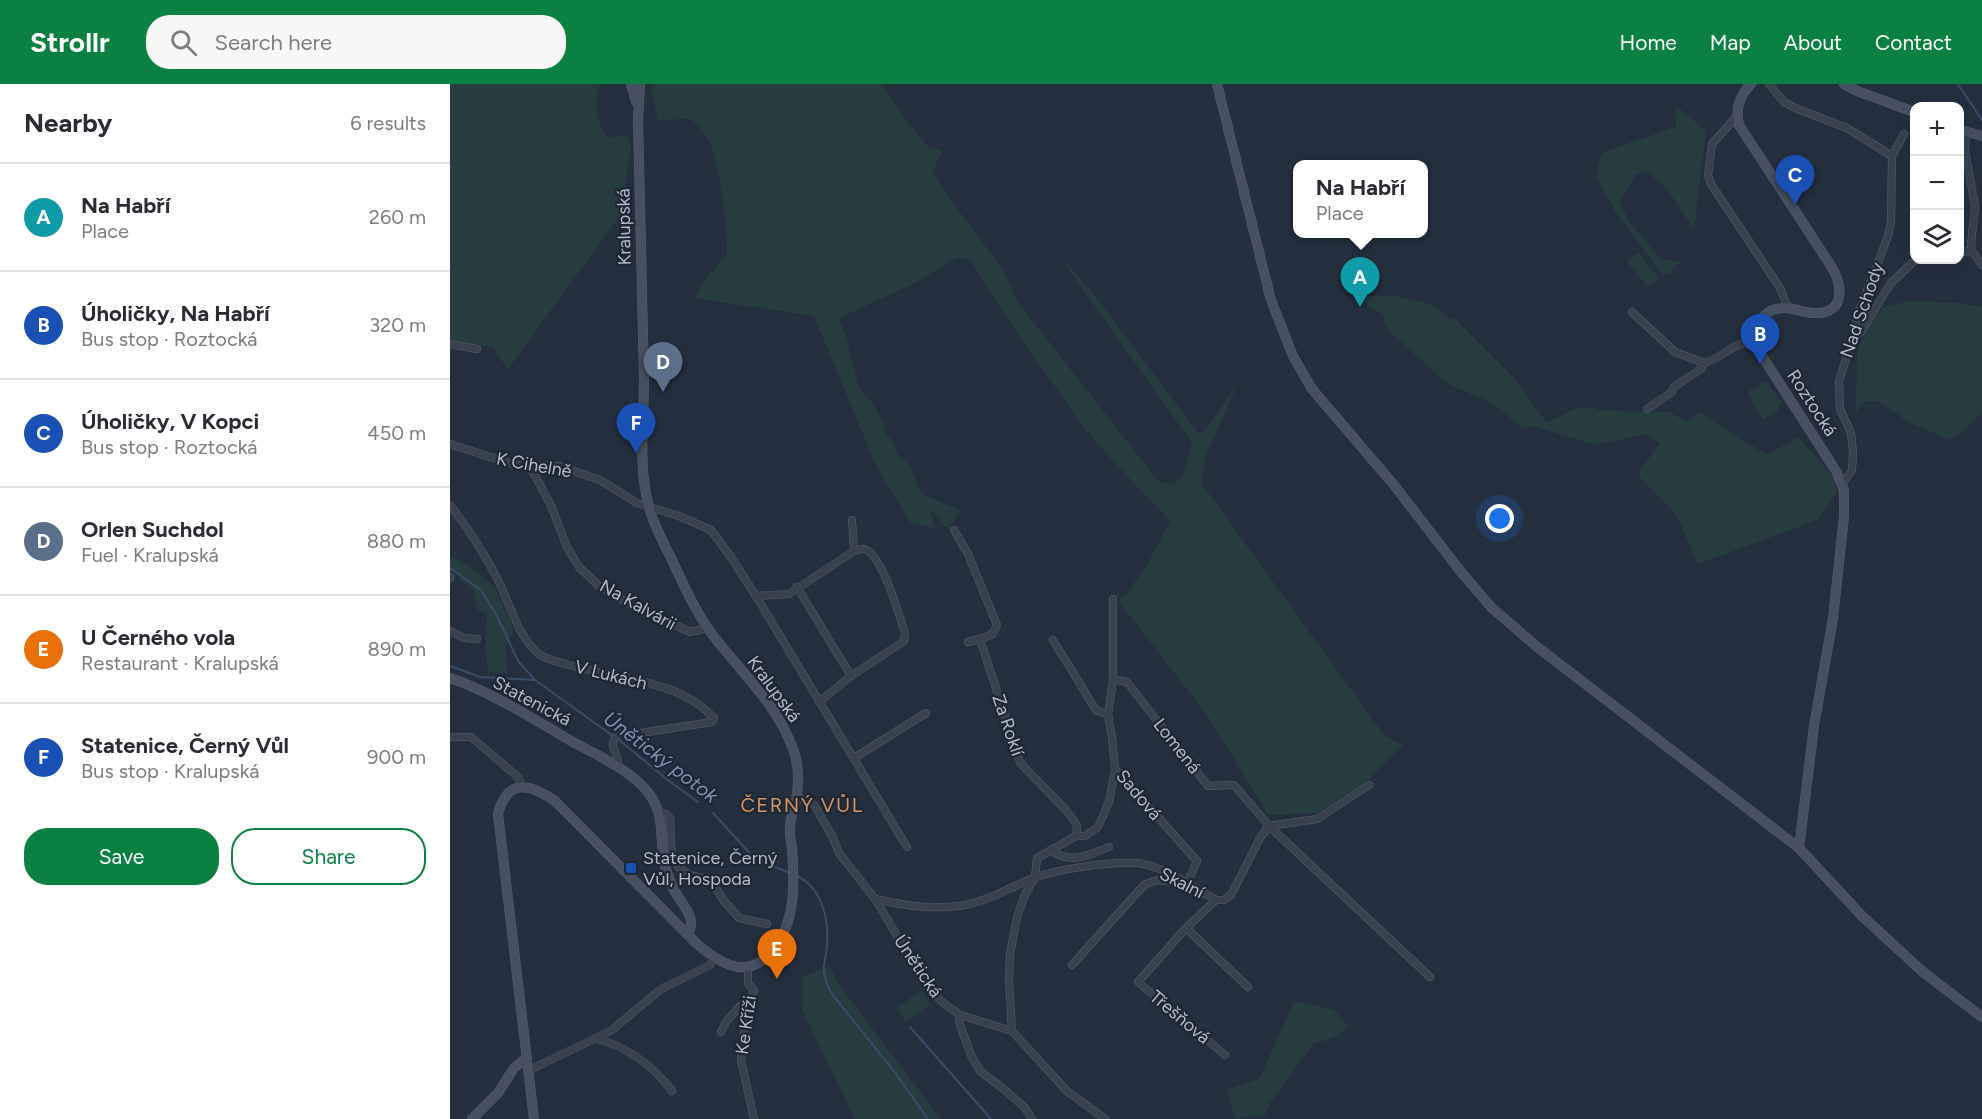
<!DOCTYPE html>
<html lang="en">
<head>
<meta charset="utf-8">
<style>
  body { margin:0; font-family:Figtree,sans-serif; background:#f7f7f7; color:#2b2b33 }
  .controls { position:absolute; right:18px; top:18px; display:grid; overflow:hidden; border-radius:12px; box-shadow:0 6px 24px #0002 }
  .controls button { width:54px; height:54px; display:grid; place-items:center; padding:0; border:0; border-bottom:2px solid #e1e1e2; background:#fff; color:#2b2b33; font:30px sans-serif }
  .you { position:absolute; left:1050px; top:435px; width:21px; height:21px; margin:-15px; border:4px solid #fff; border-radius:50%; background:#1a73e8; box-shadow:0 0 0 9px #1a73e833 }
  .badge { display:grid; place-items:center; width:39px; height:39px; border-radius:50%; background:#0b8043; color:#fff; font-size:20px; font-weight:700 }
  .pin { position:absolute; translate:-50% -50px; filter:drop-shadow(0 2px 3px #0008) }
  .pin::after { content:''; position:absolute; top:32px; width:21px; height:18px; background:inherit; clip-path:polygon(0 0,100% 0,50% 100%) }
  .popup { position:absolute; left:843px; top:76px; width:135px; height:78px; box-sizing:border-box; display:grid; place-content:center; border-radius:12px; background:#fff; filter:drop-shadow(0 2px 4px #0005); font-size:20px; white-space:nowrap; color:#7c7c81 }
  .popup b { font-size:22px; color:#2b2b33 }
  .popup::after { content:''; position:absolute; left:50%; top:100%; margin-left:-12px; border:12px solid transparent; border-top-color:#fff }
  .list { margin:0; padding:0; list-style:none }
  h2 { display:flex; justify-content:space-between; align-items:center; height:78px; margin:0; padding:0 24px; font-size:26px }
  h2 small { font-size:20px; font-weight:400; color:#7c7c81 }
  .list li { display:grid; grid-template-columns:39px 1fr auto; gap:18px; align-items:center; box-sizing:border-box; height:108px; padding:0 24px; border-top:2px solid #e1e1e2 }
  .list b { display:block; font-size:22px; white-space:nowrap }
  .list p { margin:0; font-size:20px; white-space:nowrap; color:#7c7c81 }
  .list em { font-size:20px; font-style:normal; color:#7c7c81 }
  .actions { display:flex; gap:12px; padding:18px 24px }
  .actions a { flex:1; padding:14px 0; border:2px solid #0b8043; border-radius:24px; text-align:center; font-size:21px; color:#0b8043 }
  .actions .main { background:#0b8043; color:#fff }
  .icon { flex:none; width:33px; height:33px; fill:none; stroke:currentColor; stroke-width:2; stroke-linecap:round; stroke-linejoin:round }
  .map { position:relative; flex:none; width:1532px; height:1035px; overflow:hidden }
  header { display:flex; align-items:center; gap:36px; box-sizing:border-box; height:84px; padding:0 30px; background:#0b8043; color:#fff }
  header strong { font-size:28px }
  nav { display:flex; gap:33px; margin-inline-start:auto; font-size:21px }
  .search { width:420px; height:54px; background:#f7f7f7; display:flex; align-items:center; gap:15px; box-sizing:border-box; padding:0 21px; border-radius:24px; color:#7c7c81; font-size:22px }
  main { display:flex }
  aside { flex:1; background:#fff }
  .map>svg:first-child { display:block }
</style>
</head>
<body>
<header>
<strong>Strollr</strong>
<div class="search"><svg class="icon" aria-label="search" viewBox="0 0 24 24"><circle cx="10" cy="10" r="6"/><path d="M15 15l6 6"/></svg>Search here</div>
<nav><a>Home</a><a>Map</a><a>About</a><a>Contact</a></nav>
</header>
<main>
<aside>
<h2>Nearby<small>6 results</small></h2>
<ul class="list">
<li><span class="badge" style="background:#0f9aa8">A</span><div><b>Na Habří</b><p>Place</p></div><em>260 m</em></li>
<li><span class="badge" style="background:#1a4fb4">B</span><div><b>Úholičky, Na Habří</b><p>Bus stop · Roztocká</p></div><em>320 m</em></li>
<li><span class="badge" style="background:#1a4fb4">C</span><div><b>Úholičky, V Kopci</b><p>Bus stop · Roztocká</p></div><em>450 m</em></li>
<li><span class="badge" style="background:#5c6f8a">D</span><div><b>Orlen Suchdol</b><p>Fuel · Kralupská</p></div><em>880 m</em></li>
<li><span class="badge" style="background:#e8710a">E</span><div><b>U Černého vola</b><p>Restaurant · Kralupská</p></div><em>890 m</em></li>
<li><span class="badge" style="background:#1a4fb4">F</span><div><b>Statenice, Černý Vůl</b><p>Bus stop · Kralupská</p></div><em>900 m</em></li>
</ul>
<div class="actions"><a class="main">Save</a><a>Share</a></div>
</aside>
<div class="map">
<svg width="1532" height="1035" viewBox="0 0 1532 1035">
  <rect width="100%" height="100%" fill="#242f3e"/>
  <g fill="#263c3f">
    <path d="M0,0H150C144,19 146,35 156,53L178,52L181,62L172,129L58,285L42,263L0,258Z"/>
    <path d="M203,0H433L435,6L459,40L480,64L492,66L483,88L505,122L552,184L567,217L708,397L722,401L732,394L742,359L610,173L639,204L749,350L758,343L788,299L755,374L752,400L934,651L953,661L917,697L867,729L818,731L759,634L668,516C682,507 678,506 687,495C701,477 709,457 720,437L659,373L636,346L563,243L521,177L513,174H507L465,199L389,234L397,256L408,301L413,310L419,314L432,336L437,352L443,357L448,372L458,379L461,383L469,405L473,410L511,427L498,445L480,426L485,445L460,438L427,384L364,232L245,214L255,196L277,170L276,140L269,93L260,57L242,35L208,36L201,6Z"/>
    <polygon points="1225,21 1256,47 1244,145 1217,105 1197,87 1186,90 1170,117 1177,134 1210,175 1230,178 1219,190 1211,189 1165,127 1147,94 1148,81 1153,68 1226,43"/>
    <polygon points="1188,169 1208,193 1208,195 1198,203 1178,179 1178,177"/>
    <polygon points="909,212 945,212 984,221 1000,236 1004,234 1063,293 1097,339 1127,324 1145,324 1153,327 1156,325 1166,327 1219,328 1237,338 1250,328 1317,371 1348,353 1385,395 1387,408 1367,436 1248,480 1227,432 1192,396 1188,388 1210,360 1196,350 1145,361 1086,343 1072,344 1042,319 998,300 941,249 934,238 934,231 922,224"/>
    <polygon points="1462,217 1508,219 1532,223 1532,329 1505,354 1499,355 1462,340 1427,317 1416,317 1409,323 1406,331 1407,266 1425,231 1437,222"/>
    <polygon points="1316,297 1332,319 1327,322 1329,326 1313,336 1297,308"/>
    <polygon points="0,472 17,480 46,505 64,545 55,565 58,590 38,588 35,564 37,531 27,525 23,506 10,496 11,491 0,487"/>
    <polygon points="379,882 392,905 491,1035 405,1035 352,926 352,893"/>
    <polygon points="471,907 481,921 456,938 446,924"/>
    <polygon points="844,917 884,926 898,942 889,952 863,960 820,1019 815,1031 785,1035 777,1006 810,994"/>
  </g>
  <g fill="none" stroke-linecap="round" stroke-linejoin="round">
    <g stroke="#394c67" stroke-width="2">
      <polyline points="1508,0 1532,36"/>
      <polyline points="0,484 31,506 47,532 68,577 85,596 163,652"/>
      <polyline points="0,582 30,593 85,596"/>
      <polyline points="168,655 219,697 248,718"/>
      <polyline points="263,729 304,774 342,790"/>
      <path d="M347,792C372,804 379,835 377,861C377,870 373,879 374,888C375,897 378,903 382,910L447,991L478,1035"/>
      <polyline points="460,943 541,1035"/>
    </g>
    <g stroke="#565f6c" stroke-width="8">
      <g id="street">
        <polyline points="1319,0 1334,18 1345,24 1397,44 1442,72"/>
        <polyline points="1287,32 1262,60 1258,91 1261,100 1330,204 1338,224"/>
        <polyline points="1516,49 1515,66 1525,122 1521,160 1522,167 1532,181"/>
        <polyline points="1510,168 1522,167"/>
        <polyline points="1182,228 1225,268 1254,279"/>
        <polyline points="1403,253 1411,248 1440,200 1465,176"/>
        <polyline points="0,260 27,265"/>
        <path d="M1197,325L1222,308L1224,303L1251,285L1254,279C1275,273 1280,259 1306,257"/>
        <polyline points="0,360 65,381 109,382 150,396 187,419 229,432 261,446 281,473 306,512 457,763"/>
        <polyline points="77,382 85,391 102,424 117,463 129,483 148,501 181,521 240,548 258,544"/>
        <polyline points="1392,400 1402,386 1403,368 1401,349 1390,325 1389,297 1403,253 1407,233 1438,152 1441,138 1442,72 1454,50"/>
        <path d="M0,421C17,443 34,469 47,494C59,517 68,554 89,570C97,576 110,578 119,581C166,595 228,595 264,634L262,638L184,650L169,649C154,664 171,667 168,684"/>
        <polyline points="402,436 404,467"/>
        <path d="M504,446L518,470L547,541L543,550L530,555L570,678C583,695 622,727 627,743C627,746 626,749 626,752L587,774L585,793L574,813L567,833L560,870L559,896L562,947"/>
        <polyline points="0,494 0,493"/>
        <polyline points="347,503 401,592"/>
        <path d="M306,512L339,510L404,467C408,466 411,465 414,465C431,468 450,533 455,549L454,557L401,592L369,618"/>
        <polyline points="0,547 14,554 27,555"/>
        <polyline points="603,556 646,626 658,631"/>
        <polyline points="518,558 530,555"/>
        <polyline points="663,595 663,515"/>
        <polyline points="0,653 21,653 68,693 72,702"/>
        <polyline points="404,674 476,629"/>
        <polyline points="346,712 360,718 365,722 383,754 389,769 425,815 479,905 492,918 510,931 562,947 617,1007 655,1035"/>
        <path d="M209,728L216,730L220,734C222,752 216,780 238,790C245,794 254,793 261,797L274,817L289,834L317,840"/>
        <polyline points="819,742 867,735 919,701"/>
        <polyline points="626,752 635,752 648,743 659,718 665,685 662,654 658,631 663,595 677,598 758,702 784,701 819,742 980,893"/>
        <path d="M601,766C620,781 639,771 659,763"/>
        <path d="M425,815C457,822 488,827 520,820C543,815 562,802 584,794C608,785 662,777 688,779C711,781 745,804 766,816H774L781,811L810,754L819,742"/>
        <polyline points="766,816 736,844 688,898 775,971"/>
        <polyline points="736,844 798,903"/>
        <polyline points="622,881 694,801 707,796 737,800 747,777 665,685"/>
        <polyline points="298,883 298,899 304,907 297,921 291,976 304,1035"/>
        <polyline points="510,931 509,937 514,952 521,971 530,987 555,1006 575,1024 582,1035"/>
        <polyline points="271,948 276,938 291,921 297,921"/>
        <path d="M147,955C178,963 203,982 222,1007"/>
        <polyline points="78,987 162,946 211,905 260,881 265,874"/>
      </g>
    </g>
    <g stroke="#565f6c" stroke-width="10">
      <g id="secondary">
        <polyline points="181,0 186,18"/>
        <polyline points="767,0 821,216 843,272 862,305 944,401 1011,488 1042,524 1086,562 1349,764 1412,832 1473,888 1532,933"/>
        <path d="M1301,0C1289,12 1285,25 1289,41L1381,182C1391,198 1397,227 1369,229C1358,230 1347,225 1337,224C1310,223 1300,247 1310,269L1386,387L1394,406V433L1383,534L1364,642L1349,764"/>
        <polyline points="1394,0 1407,7 1464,28"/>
        <polyline points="1510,46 1532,52"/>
        <path d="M0,594C43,609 82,634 121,657C147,671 187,689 202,714C214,733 210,755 214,776C215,785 219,794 222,802C229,818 250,835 237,850"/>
        <polyline points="22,1035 48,1009 64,984 76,974"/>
        <path d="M84,1035L48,730C58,693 80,700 105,717L247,860C266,876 292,895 315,874C346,847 345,802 342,765C341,757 339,749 340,741C341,733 344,725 346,717C349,700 349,681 343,665C328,622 292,589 265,554C247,531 235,504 223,478C212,456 200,434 196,410C189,372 194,332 194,294C192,208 190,122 188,36L190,0"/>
      </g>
    </g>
    <use href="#street" stroke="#38414e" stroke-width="7"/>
    <use href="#secondary" stroke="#465061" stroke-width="9"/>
  </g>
  <rect fill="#1a4fb4" stroke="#1d2633" stroke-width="2" x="175" y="778" width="12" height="12" rx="3"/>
  <g text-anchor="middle" stroke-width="4.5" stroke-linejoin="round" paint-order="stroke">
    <g font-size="18" fill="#b4bcc9" stroke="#1d2633">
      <text transform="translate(174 143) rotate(-91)" y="6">Kralupská</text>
      <text transform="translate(1412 226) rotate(-71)" y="6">Nad Schody</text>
      <text transform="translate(1362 319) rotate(57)" y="6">Roztocká</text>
      <text transform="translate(84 381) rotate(10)" y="6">K Cihelně</text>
      <text transform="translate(188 521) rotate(29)" y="6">Na Kalvárii</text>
      <text transform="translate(161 591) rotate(14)" y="6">V Lukách</text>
      <text transform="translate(324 605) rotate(54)" y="6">Kralupská</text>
      <text transform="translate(82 617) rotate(28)" y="6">Statenická</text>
      <text transform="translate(558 641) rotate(71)" y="6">Za Roklí</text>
      <text transform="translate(727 662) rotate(52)" y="6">Lomená</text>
      <text transform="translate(689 711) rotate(50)" y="6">Sadová</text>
      <text transform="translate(732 799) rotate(27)" y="6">Skalní</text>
      <text transform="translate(468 882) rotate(56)" y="6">Únětická</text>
      <text transform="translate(730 933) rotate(40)" y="6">Třešňová</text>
      <text transform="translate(296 941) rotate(-82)" y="6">Ke Kříži</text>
    </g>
    <g font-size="18" fill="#b4bcc9" stroke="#1d2633" text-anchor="start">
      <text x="193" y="780">Statenice, Černý<tspan x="193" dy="21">Vůl, Hospoda</tspan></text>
    </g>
    <g font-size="20" font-style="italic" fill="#7c92b1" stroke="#1d2633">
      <text transform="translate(211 673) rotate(37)" y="7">Únětický potok</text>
    </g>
    <g font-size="20" letter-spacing="1.5" fill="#d59563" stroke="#1d2633">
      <text x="352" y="728">ČERNÝ VŮL</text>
    </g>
  </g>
</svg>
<div class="controls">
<button>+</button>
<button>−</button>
<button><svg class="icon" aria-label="layers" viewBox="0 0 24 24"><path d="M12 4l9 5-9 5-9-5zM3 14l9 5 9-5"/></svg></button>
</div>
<div class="you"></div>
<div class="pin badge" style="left:910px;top:223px;background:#0f9aa8">A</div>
<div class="popup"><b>Na Habří</b>Place</div>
<div class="pin badge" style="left:1310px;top:280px;background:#1a4fb4">B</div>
<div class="pin badge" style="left:1345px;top:121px;background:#1a4fb4">C</div>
<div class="pin badge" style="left:213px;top:308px;background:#5c6f8a">D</div>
<div class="pin badge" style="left:327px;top:895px;background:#e8710a">E</div>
<div class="pin badge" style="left:186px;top:369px;background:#1a4fb4">F</div>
</div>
</main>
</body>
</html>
